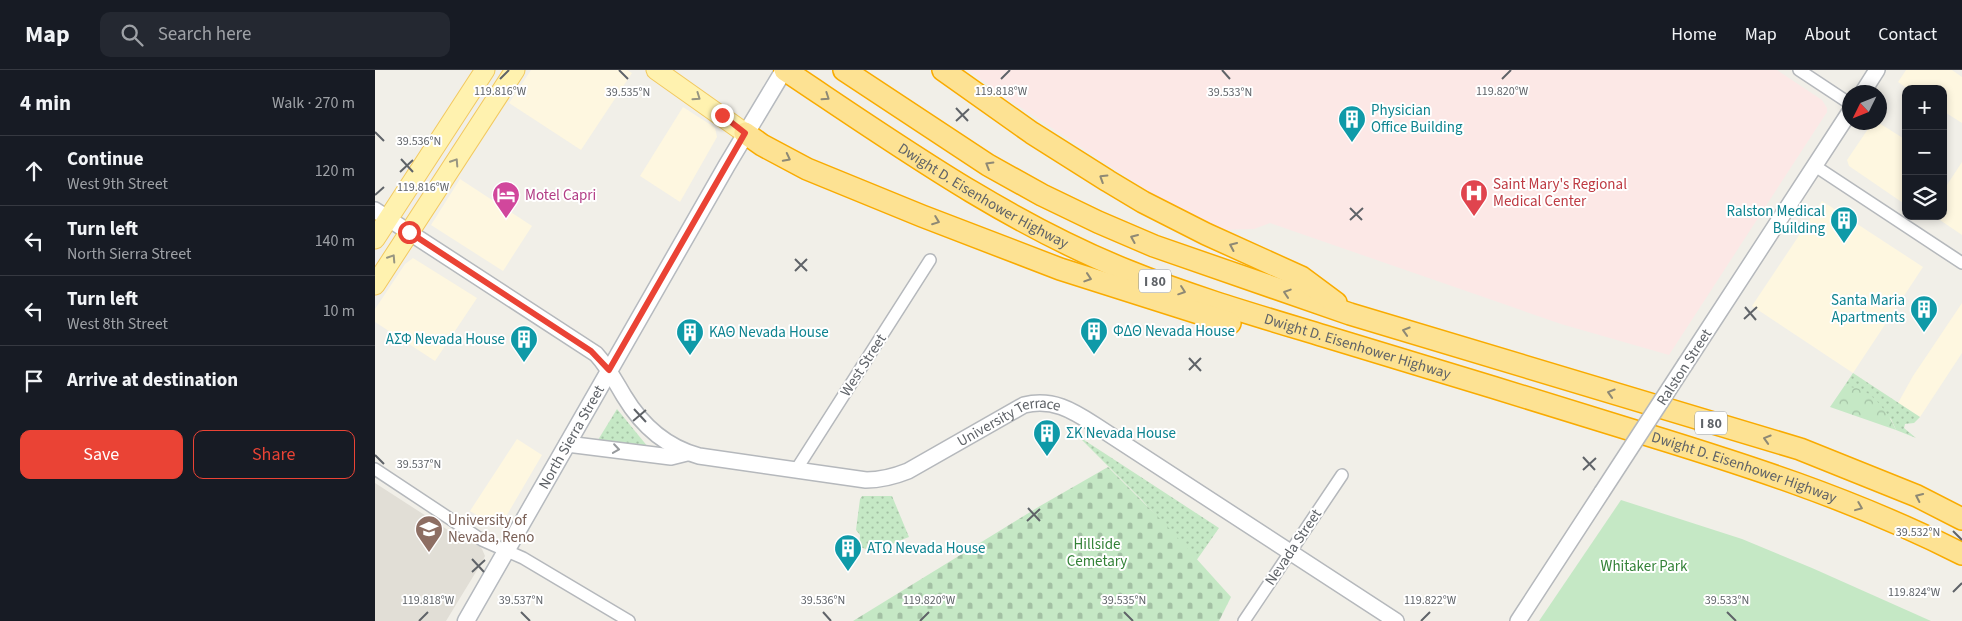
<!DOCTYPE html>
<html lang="en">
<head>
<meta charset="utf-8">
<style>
  body { margin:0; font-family:"Source Sans 3",sans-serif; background:#242831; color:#f1f3f6 }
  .controls { position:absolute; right:15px; top:15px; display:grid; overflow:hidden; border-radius:10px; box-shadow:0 2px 8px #0003 }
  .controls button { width:45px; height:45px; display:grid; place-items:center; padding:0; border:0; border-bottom:1px solid #363941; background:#171b24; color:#f1f3f6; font:25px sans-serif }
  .compass { position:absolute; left:1467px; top:15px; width:45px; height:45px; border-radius:50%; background:#171b24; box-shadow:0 2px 8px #0003; rotate:227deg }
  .stop { position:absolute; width:15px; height:15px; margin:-11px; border:4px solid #ea4335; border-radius:50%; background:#fff }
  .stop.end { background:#ea4335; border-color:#fff; box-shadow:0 1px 5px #0008 }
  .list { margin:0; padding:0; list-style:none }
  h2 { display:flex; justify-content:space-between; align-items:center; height:65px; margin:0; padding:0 20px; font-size:21px }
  h2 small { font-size:16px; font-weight:400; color:#9ea1a6 }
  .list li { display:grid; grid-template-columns:32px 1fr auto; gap:15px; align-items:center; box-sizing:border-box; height:70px; padding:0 20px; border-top:1px solid #363941 }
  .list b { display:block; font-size:19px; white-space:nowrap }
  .list p { margin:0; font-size:16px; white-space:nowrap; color:#9ea1a6 }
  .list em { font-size:16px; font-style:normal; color:#9ea1a6 }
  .actions { display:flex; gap:10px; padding:15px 20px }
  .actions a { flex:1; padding:11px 0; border:1px solid #ea4335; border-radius:10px; text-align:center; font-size:18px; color:#ea4335 }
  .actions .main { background:#ea4335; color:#fff }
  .icon { flex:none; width:28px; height:28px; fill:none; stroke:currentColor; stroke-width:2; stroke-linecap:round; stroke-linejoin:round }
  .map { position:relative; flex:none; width:1587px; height:551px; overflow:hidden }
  header { display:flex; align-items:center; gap:30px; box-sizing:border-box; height:70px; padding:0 25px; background:#171b24; border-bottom:1px solid #363941 }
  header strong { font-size:24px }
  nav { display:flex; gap:28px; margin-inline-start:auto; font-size:18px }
  .search { width:350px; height:45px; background:#242831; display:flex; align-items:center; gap:12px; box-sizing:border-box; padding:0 18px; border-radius:10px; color:#9ea1a6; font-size:19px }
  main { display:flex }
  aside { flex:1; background:#171b24 }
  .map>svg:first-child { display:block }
</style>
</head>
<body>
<header>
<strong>Map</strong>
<div class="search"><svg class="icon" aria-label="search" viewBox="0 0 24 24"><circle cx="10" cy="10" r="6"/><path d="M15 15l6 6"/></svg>Search here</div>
<nav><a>Home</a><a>Map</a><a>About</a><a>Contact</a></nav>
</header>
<main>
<aside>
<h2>4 min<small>Walk · 270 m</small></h2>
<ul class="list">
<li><svg class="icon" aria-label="ahead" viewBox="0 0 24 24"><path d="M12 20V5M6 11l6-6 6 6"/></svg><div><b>Continue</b><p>West 9th Street</p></div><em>120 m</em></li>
<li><svg class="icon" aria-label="left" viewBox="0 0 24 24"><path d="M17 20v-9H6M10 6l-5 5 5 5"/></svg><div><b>Turn left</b><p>North Sierra Street</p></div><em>140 m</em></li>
<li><svg class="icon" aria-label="left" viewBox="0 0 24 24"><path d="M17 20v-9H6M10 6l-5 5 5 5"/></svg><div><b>Turn left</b><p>West 8th Street</p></div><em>10 m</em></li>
<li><svg class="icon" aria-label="arrive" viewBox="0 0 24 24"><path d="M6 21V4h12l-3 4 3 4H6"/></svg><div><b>Arrive at destination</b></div></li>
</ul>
<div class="actions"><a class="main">Save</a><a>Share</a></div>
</aside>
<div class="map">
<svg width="1587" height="551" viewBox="0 0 1587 551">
  <defs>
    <pattern id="grass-dots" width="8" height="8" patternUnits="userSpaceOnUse" patternTransform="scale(1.25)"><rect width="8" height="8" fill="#c5e8c5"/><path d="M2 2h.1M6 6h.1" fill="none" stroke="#a3c0a4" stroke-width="1.8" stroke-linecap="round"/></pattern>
    <pattern id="forest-crowns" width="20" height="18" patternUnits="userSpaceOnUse" patternTransform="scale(1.25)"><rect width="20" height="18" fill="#c5e8c5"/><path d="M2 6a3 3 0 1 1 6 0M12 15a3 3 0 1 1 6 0" fill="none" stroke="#a3c0a4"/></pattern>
    <pattern id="cemetery-stones" width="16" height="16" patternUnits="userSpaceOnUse" patternTransform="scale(1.25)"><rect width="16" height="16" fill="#c5e8c5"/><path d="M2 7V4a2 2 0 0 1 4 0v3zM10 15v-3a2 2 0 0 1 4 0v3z" fill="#a3c0a4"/></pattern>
  </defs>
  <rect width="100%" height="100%" fill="#f1efe8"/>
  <g fill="#fef7e0">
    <polygon points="156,0 252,0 257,3 206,80 134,33"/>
    <polygon points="1531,0 1577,0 1587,7 1587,53 1568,41 1568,19 1533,19 1523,12"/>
    <polygon points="308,37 336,55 340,58 342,67 305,132 265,106"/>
    <polygon points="1497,53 1504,53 1531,70 1531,135 1474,96 1472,90"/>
    <polygon points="1587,92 1587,165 1559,146 1568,146 1568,121"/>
    <polygon points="85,109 157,156 128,201 56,155"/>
    <polygon points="1447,131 1548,197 1478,303 1377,236"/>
    <polygon points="38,188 102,228 60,291 0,252 0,239 30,194"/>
    <polygon points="1587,233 1587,283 1545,347 1523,333 1538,306"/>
    <polygon points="142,369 167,385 129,450 123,457 121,457 95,441"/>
  </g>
  <polygon fill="#e1ded6" points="0,413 93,473 103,475 107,479 110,486 107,492 71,551 0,551"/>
  <polygon fill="#fce8e6" points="593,0 1402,0 1447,30 1452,38 1452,42 1294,285 1186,254 895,153 879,159 842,160 802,140 637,32"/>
  <g fill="url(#grass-dots)">
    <polygon points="1478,303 1545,347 1539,353 1530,354 1529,358 1541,368 1521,360 1516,349 1470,315"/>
    <polygon points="242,339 273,377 223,370"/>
    <polygon points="703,366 844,458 821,491 767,430"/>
    <path d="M487,426H517L534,467C520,472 508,479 494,482L491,479L484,477L485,465L481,460L485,429Z"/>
  </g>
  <path fill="url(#forest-crowns)" d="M1470,315C1475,318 1480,317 1485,319C1501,326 1514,344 1521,360L1455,337Z"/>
  <polygon fill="url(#cemetery-stones)" points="733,397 791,455 856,527 844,551 478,551 665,436"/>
  <polygon fill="#c5e8c5" points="1246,430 1367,469 1437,498 1556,551 1164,551"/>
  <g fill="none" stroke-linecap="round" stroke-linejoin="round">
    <g stroke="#b5b8bc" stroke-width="14">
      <g id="minor">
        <polyline points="1424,0 1474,33"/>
        <polyline points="1440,96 1587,193"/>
        <polyline points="0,399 107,470 148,488 254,551"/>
        <polyline points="421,400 555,190"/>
        <polyline points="869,551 967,405"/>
      </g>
    </g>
    <g stroke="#b5b8bc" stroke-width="18">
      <g id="tertiary">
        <polyline points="1488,22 1502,0"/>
        <path id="s1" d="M0,140L221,284C233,297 240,311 249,326C267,356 291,377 324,386L491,410C506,410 518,407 533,401L649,335C677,328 697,340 720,355L1021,551"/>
        <polyline points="1311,293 1474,43"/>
        <polyline points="192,374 296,387 312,383"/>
        <polyline points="1143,551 1227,422"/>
      </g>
    </g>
    <g stroke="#b6babf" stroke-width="19">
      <g id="secondary">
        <path id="s2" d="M91,551L352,95L409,0"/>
      </g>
    </g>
    <g stroke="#f2c960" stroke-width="21">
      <g id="primary">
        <polyline points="281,0 370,63"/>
        <polyline points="0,169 110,0"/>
        <polyline points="0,215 140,0"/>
      </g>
    </g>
    <g stroke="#f9ab00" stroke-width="24">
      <g id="motorway">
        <path id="s3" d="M410,0C521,74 629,151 753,201C817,227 883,246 949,266C1049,296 1150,327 1250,358C1365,393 1479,429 1587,484"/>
        <polyline points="469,0 613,95 667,125 723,152 779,176 975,244 1425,379 1542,426 1587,449"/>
        <polyline points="568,0 657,63 733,111 768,132 831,164 926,207 961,233"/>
        <polyline points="370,63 387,75 432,99 547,146 685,199 855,253"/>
      </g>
    </g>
    <use href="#minor" stroke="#fff" stroke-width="11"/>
    <use href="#tertiary" stroke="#fff" stroke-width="15"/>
    <use href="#secondary" stroke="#fff" stroke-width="16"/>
    <use href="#primary" stroke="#fff2af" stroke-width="19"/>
    <use href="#motorway" stroke="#fde293" stroke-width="21"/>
    <g stroke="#b5b8bc" stroke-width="18" stroke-linecap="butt">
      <polyline id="tertiary-bridge" points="1227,422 1311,293"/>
    </g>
    <use href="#tertiary-bridge" stroke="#fff" stroke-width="15"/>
  </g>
  <defs><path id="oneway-chevron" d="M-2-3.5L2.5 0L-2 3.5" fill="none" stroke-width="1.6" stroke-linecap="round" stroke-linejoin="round" transform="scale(1.25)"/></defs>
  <g stroke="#979581">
    <use href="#oneway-chevron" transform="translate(322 27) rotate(35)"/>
    <use href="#oneway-chevron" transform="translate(80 92) rotate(-57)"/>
    <use href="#oneway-chevron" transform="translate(17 188) rotate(-57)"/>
  </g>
  <g stroke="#8e8975">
    <use href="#oneway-chevron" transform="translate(451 27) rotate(34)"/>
    <use href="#oneway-chevron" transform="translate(412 88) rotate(27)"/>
    <use href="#oneway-chevron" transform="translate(614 95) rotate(-149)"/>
    <use href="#oneway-chevron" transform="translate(728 108) rotate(-148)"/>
    <use href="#oneway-chevron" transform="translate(561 151) rotate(21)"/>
    <use href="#oneway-chevron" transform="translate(759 168) rotate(-157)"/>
    <use href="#oneway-chevron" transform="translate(858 176) rotate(-156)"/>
    <use href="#oneway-chevron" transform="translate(713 208) rotate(18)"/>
    <use href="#oneway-chevron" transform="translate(807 221) rotate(19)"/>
    <use href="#oneway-chevron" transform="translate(912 223) rotate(-162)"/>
    <use href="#oneway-chevron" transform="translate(1031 261) rotate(-163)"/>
    <use href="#oneway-chevron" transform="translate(1236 323) rotate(-163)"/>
    <use href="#oneway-chevron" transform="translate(1392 369) rotate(-163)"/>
    <use href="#oneway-chevron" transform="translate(1544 427) rotate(-155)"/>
    <use href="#oneway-chevron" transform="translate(1484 437) rotate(22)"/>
  </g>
  <use stroke="#979a9d" href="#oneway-chevron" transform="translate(241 379) rotate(8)"/>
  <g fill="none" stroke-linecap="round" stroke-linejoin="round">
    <polyline stroke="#ea4335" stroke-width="6" points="34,162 216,281 234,300 370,63 347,45"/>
  </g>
  <path fill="none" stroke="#5f6368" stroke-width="2" d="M244,0L253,9M847,0L855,9M125,9L134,0M626,9L635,0M1127,9L1136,0M581,38L593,51M581,51L594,39M0,62L9,71M26,89L38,102M25,102L38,90M0,125L9,117M975,138L987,150M975,150L988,138M420,189L432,201M420,201L432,189M1370,237L1381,250M1369,249L1382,237M814,288L826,301M814,300L826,288M259,339L271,352M258,351L271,340M0,385L9,394M1208,387L1220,400M1208,400L1221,388M653,438L665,451M652,451L665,439M1578,461L1587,470M97,489L109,502M97,502L110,490M1578,522L1587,513M146,542L155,551M448,542L456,551M749,542L758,551M1352,542L1361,551M44,551L53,542M545,551L554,542M1046,551L1055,542"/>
  <defs>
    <g id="building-pin" transform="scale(1.4375)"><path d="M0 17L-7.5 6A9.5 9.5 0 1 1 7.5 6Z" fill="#0f9aa8" stroke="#fff"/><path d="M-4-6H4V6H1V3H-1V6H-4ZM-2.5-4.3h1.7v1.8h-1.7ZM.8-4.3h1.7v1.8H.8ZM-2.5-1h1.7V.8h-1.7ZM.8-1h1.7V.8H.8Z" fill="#fff"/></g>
    <g id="hospital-pin" transform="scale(1.4375)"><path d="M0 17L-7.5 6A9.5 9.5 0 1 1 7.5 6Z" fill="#e0444e" stroke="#fff"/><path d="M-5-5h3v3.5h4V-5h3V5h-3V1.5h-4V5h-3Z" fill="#fff"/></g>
    <g id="hotel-pin" transform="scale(1.4375)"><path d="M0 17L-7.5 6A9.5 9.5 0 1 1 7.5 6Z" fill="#d1479c" stroke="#fff"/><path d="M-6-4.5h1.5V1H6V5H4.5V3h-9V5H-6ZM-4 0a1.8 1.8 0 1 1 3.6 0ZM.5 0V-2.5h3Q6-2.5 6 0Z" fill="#fff"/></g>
    <g id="university-pin" transform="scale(1.4375)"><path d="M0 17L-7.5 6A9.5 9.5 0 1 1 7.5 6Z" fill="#8d6e63" stroke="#fff"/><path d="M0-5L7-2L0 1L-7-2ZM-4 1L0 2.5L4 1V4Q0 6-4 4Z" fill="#fff"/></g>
  </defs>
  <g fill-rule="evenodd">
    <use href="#building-pin" x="977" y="49"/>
    <use href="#hospital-pin" x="1099" y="123"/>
    <use href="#hotel-pin" x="131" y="125"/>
    <use href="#building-pin" x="1469" y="150"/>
    <use href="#building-pin" x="1549" y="239"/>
    <use href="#building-pin" x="719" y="261"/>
    <use href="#building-pin" x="315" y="262"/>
    <use href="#building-pin" x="149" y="269"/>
    <use href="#building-pin" x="672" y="363"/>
    <use href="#university-pin" x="54" y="459"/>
    <use href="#building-pin" x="473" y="478"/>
  </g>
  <g text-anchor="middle" stroke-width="4" stroke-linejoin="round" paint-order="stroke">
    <g fill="#fff" stroke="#8f9295" stroke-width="1">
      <rect x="764" y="199.5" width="32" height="23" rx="4"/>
      <rect x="1320" y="341.5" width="32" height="23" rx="4"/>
    </g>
    <g font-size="14" font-weight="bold" fill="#5f6368">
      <text x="780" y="216">I 80</text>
      <text x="1336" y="358">I 80</text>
    </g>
    <g font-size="15" fill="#0d838f" stroke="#fff" text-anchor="start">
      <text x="996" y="45">Physician<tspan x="996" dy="17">Office Building</tspan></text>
      <text x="1450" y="146" text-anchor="end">Ralston Medical<tspan x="1450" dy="17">Building</tspan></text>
      <text x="1530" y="235" text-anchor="end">Santa Maria<tspan x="1530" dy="17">Apartments</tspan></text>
      <text x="738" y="266">ΦΔΘ Nevada House</text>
      <text x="334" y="267">ΚΑΘ Nevada House</text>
      <text x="130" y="274" text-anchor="end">ΑΣΦ Nevada House</text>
      <text x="691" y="368">ΣΚ Nevada House</text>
      <text x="492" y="483">ΑΤΩ Nevada House</text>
    </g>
    <g font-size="15" fill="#be3a42" stroke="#fff" text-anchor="start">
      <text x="1118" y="119">Saint Mary's Regional<tspan x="1118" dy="17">Medical Center</tspan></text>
    </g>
    <g font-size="15" fill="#b23c85" stroke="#fff" text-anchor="start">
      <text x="150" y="130">Motel Capri</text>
    </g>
    <g font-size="15" fill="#5f6368" stroke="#fff">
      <text dy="5" stroke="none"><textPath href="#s3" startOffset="235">Dwight D. Eisenhower Highway</textPath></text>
      <text dy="5" stroke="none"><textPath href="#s3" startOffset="640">Dwight D. Eisenhower Highway</textPath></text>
      <text transform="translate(488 295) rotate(-57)" y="5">West Street</text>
      <text transform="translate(1309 297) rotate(-57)" y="5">Ralston Street</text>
      <text dy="5" stroke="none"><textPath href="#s1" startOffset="739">University Terrace</textPath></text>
      <text dy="5" stroke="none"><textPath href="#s2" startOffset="212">North Sierra Street</textPath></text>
      <text dy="5" stroke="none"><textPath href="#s3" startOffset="1045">Dwight D. Eisenhower Highway</textPath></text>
      <text transform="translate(918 477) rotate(-56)" y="5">Nevada Street</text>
    </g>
    <g font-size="15" fill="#785e54" stroke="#fff" text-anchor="start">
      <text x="73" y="455">University of<tspan x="73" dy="17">Nevada, Reno</tspan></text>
    </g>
    <g font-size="15" fill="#348238" stroke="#fff">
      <text x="722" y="479">Hillside<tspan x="722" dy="17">Cemetary</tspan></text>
      <text x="1269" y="501">Whitaker Park</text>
    </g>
  </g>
  <g font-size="12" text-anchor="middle" fill="#5f6368" stroke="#fff" stroke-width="4" stroke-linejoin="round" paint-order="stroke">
    <text x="125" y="25">119.816°W</text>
    <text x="626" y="25">119.818°W</text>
    <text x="1127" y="25">119.820°W</text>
    <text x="253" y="26">39.535°N</text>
    <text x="855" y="26">39.533°N</text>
    <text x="44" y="75">39.536°N</text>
    <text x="48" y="121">119.816°W</text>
    <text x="44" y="398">39.537°N</text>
    <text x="1543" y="466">39.532°N</text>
    <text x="1539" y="526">119.824°W</text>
    <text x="146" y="534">39.537°N</text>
    <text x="448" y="534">39.536°N</text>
    <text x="749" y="534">39.535°N</text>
    <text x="1352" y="534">39.533°N</text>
    <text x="53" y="534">119.818°W</text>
    <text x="554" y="534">119.820°W</text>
    <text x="1055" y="534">119.822°W</text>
  </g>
</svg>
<div class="controls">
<button>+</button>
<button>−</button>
<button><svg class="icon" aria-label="layers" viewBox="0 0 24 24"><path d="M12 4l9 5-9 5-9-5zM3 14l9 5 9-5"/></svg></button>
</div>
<svg class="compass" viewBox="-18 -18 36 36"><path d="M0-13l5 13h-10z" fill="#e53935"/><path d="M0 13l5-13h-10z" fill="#9ea1a6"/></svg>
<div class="stop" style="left:34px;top:162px"></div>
<div class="stop end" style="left:347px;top:45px"></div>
</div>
</main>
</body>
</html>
